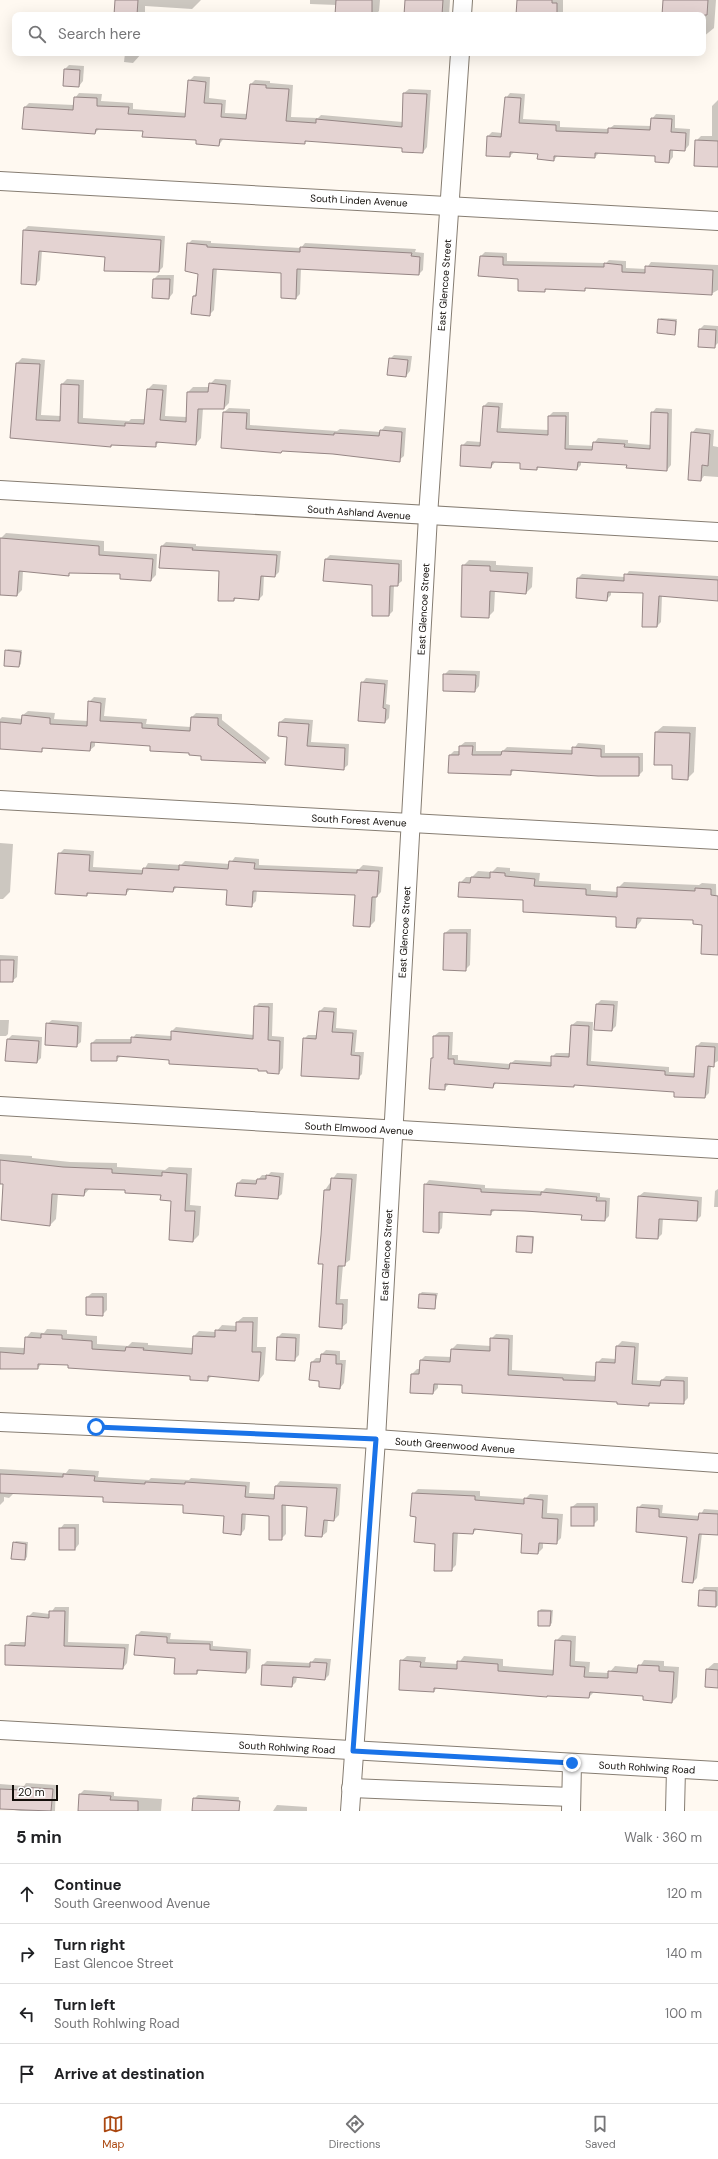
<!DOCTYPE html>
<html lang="en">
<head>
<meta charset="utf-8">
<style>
  body { margin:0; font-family:"DM Sans",sans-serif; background:#f6f6f6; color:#202124 }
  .scale { position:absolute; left:12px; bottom:10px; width:46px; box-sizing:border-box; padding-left:4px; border:2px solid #130f0b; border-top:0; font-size:11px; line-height:14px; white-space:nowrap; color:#130f0b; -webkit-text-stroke:3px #fff; paint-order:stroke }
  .stop { position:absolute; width:12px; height:12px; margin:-9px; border:3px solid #1a73e8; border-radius:50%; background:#fff }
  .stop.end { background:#1a73e8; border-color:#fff; box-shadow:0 1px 4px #0008 }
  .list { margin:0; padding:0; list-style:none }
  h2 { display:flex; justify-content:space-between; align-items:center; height:52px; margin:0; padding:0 16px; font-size:17px }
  h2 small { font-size:13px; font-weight:400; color:#757577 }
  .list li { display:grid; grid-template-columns:26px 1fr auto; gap:12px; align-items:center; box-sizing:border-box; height:60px; padding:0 16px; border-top:1px solid #e0e0e0 }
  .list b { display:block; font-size:15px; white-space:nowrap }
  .list p { margin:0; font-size:13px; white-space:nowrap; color:#757577 }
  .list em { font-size:13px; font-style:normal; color:#757577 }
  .icon { flex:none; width:22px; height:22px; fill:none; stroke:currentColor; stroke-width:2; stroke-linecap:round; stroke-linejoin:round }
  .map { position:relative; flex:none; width:718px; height:1811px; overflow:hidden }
  .search { position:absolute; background:#fff; box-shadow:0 4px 16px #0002; left:12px; right:12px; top:12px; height:44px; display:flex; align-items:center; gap:10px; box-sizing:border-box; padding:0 14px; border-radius:8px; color:#757577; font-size:15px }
  .sheet { height:292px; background:#fff }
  nav { display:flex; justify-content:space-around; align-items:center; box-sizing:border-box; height:56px; border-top:1px solid #e0e0e0; background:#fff; font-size:11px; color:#757577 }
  nav a { display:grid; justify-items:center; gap:2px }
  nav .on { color:#ab4811 }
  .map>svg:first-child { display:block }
</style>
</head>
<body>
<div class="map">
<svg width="718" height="1811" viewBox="0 0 718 1811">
  <rect width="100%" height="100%" fill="#fff9f1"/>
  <g fill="#0003">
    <polygon points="116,0 201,0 192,9 145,6 145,15 126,15"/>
    <polygon points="310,0 380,0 379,11 375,15 336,15 337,5 310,4"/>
    <polygon points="406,0 450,0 449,15 405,15"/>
    <polygon points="518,0 563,0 563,15 517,15"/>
    <polygon points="664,0 716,0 714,28 703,37 703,15 663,15"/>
    <polygon points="125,53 142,53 133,63 124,62"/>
    <polygon points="69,65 84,66 83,81 79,86 65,69"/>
    <polygon points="194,76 210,77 209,98 226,100 225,113 248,114 251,84 255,80 270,81 270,83 293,85 291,117 318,118 321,115 403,122 404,93 409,89 431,90 427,147 423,152 403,147 308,140 304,143 224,138 219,145 144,130 100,128 95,133 25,107 29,103 74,105 75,98 79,93 102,94 101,101 133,103 133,109 187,113 189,81"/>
    <polygon points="510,93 525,94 523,119 560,121 560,127 609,129 614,125 652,126 652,119 656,114 675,115 675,128 690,129 689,145 685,150 673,149 673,157 669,162 656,155 599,153 595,157 558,155 554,160 539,153 515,151 510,156 488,136 492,132 502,133 506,98"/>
    <polygon points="718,100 718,166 696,141 701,136 712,136 712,106"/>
    <polygon points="28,226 165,236 163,267 159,271 106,256 42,250 40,280 36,284 22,284 24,230"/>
    <polygon points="192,240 211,241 211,243 301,248 305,243 416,249 415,252 424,253 423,270 419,274 301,268 300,294 296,298 282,272 217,268 214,310 209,315 194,296 197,292 199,273 188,244"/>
    <polygon points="485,252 507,253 507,261 606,263 609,260 626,261 626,268 646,269 651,262 718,265 718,290 711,294 588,287 584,290 547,289 544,291 481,256"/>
    <polygon points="158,275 174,275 173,293 169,298 153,297 154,279"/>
    <polygon points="661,318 677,319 676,332 674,334 659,320"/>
    <polygon points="704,325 718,326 718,343 714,347 699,346 700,329"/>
    <polygon points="394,355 412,356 410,371 406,376 390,359"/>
    <polygon points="22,358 45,360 41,415 61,416 62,384 67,379 84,380 83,418 129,421 131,419 145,419 148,389 153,384 167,385 165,416 187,417 188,392 193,387 210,387 210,384 215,379 231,380 229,403 224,408 203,408 201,438 196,444 160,441 155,446 113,444 111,446 11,438 17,363"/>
    <polygon points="488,402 503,403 501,428 549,430 549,416 553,412 569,412 569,445 594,446 594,443 598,438 628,440 628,443 651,445 652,413 656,408 672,409 671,465 667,470 628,464 581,461 581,465 577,469 539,467 537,469 521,462 496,461 491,467 462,446 467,441 481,442 484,406"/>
    <polygon points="229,408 250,409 250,425 337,431 340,429 380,432 385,426 406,428 404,456 399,460 378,457 222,447 224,412"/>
    <polygon points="696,428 714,430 713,446 718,447 718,477 704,476 701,480 692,433"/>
    <polygon points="6,533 104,541 104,551 157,554 156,575 151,580 121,573 71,572 68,574 23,570 22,590 17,595 0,594 1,538"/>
    <polygon points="166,542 196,544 196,546 281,551 279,572 275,576 264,575 263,595 259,599 237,598 234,600 220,570 162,546"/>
    <polygon points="330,555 402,560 402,581 397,585 394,585 393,611 389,615 373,584 324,580 326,559"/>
    <polygon points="469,560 496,561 496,565 533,567 532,587 526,593 495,591 494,611 488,617 463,566"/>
    <polygon points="629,571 718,576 718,600 662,595 661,622 657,626 643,626 644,592 611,591 611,595 607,599 578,578 582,574 625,577"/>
    <polygon points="8,649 22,650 21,664 19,666 6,651"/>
    <polygon points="449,670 480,671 479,686 475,691 444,675"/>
    <polygon points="366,678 388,680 386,704 390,705 389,718 385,722 362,683"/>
    <polygon points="94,697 106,698 104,716 147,719 146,724 191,727 192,717 196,713 222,714 222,720 270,758 266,762 202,759 202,755 151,745 95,741 95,746 90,750 45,747 41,751 0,748 0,719 2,717 23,719 23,715 28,711 55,713 54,719 88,721 89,702"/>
    <polygon points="285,718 313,720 311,742 349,744 348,765 343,769 288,736 280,722"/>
    <polygon points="663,726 696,727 694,772 687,779 673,764 656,732"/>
    <polygon points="465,742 476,742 476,751 503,751 507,747 573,750 578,743 605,745 605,753 643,753 643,771 639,775 515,769 510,774 450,755 454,751 460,751 460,746"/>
    <polygon points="0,843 13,844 10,892 3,899 0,899"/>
    <polygon points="64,849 94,851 93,867 144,870 148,863 181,865 185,861 230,864 235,857 259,859 259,865 359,869 363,865 383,867 381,892 376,897 375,921 370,926 356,894 257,890 256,901 251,906 228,890 177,887 173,891 131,888 126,894 90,892 87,895 59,854"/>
    <polygon points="497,867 510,868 510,871 540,873 539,881 591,884 591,890 618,892 618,888 624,882 699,885 702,883 716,884 718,954 703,924 694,919 642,918 641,921 636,927 617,917 525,899 460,883 466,877 472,877 478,871 492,872"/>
    <polygon points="450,929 471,929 470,965 465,970 444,969 445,933"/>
    <polygon points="0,955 18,956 17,977 12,981 0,981"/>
    <polygon points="601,1000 618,1001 616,1026 612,1030 597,1004"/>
    <polygon points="259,1003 273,1003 272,1036 284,1037 283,1068 279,1073 259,1068 170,1059 121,1056 116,1060 92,1043 96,1039 132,1039 136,1034 172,1036 172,1031 176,1027 254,1035 255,1007"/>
    <polygon points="324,1007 337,1008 336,1028 357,1030 355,1052 364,1052 362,1074 358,1078 304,1039 308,1035 317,1035 320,1011"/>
    <polygon points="0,1020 9,1020 8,1034 6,1036 0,1036"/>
    <polygon points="52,1020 82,1022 81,1042 76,1046 47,1024"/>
    <polygon points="577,1021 593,1022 591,1061 669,1067 669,1072 695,1073 697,1046 701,1042 718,1043 718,1061 711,1065 709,1093 705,1097 675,1096 675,1091 576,1084 574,1086 497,1082 493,1087 449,1084 444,1089 432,1058 434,1056 434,1036 439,1032 453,1032 452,1055 458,1055 458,1060 510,1064 515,1060 552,1062 552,1057 556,1053 571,1053 572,1025"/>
    <polygon points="12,1035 42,1037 41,1058 37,1062 8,1039"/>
    <polygon points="0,1154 32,1156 32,1158 70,1162 117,1163 117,1167 165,1170 169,1167 192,1168 190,1205 201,1206 199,1235 193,1241 172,1200 162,1194 126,1189 90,1188 84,1195 58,1193 56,1219 50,1225 4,1183 0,1183"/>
    <polygon points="271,1172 284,1173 282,1194 277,1198 238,1183 242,1179 258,1180 262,1175 268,1175"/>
    <polygon points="337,1173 357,1174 350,1260 343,1265 340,1299 348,1299 347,1323 341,1328 324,1263 320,1263 325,1190"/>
    <polygon points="429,1180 485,1185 485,1188 543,1191 546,1188 600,1193 600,1197 610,1198 609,1216 605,1220 582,1219 583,1214 495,1210 490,1214 443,1211 442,1228 438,1232 425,1185"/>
    <polygon points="718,1189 718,1207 714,1207 715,1191"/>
    <polygon points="644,1192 702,1197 701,1216 697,1220 663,1218 662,1234 658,1238 639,1196"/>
    <polygon points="520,1235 534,1236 533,1250 531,1252 518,1237"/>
    <polygon points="422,1292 438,1293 434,1308 420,1294"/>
    <polygon points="92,1293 107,1293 107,1310 102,1315 87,1297"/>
    <polygon points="243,1317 258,1317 257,1347 266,1347 264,1374 259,1380 212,1376 207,1380 191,1375 69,1364 42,1363 38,1368 0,1368 0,1347 25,1348 26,1338 31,1332 44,1333 47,1329 67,1330 67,1334 97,1336 97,1344 128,1346 132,1342 148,1343 148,1345 193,1348 194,1336 199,1331 216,1332 222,1325 237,1326 237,1322"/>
    <polygon points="282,1333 300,1334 299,1355 294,1360 278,1337"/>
    <polygon points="496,1334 513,1335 512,1370 596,1376 597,1363 602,1358 616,1359 617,1346 622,1341 639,1343 637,1380 661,1381 666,1376 688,1377 688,1398 683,1403 651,1402 648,1405 438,1383 438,1388 433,1393 411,1392 412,1374 417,1369 420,1369 421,1360 425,1356 452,1357 452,1349 457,1344 491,1346 491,1339"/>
    <polygon points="326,1350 340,1351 340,1360 346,1360 344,1383 340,1388 312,1362 316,1358 322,1358 322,1354"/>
    <polygon points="0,1469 66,1473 69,1469 99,1471 98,1477 149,1480 151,1478 189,1480 191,1478 250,1482 249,1493 275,1494 276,1486 280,1481 341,1484 339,1515 334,1520 328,1520 327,1532 322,1536 306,1535 308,1506 286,1504 286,1534 281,1539 270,1515 246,1514 245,1529 241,1534 225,1515 185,1504 104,1496 14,1493 9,1498 4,1497 4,1501 0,1505"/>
    <polygon points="418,1489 480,1491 480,1496 525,1499 530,1494 548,1495 547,1513 563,1514 561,1538 556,1543 543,1542 543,1548 538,1553 523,1533 477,1529 473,1533 458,1532 456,1565 451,1570 436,1543 417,1516 413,1494"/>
    <polygon points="577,1503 598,1503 598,1520 593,1525 572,1507"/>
    <polygon points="642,1504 663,1505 662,1513 700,1516 704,1509 718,1510 718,1534 702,1533 697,1578 693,1582 688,1536 638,1508"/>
    <polygon points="64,1524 79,1524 79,1544 75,1549 60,1529"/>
    <polygon points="16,1541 28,1542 27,1557 25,1559 14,1543"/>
    <polygon points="704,1587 718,1587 718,1606 699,1605 700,1591"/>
    <polygon points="55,1607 69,1607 68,1642 129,1644 127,1663 123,1668 6,1646 11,1642 26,1642 28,1617 33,1612 50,1614"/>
    <polygon points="541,1609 553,1610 552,1623 550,1625 539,1611"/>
    <polygon points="141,1631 171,1633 170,1639 213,1641 213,1646 251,1649 250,1668 246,1672 200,1669 197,1673 176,1657 137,1635"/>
    <polygon points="562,1635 576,1636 575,1661 590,1662 589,1672 609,1673 615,1666 639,1668 644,1660 664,1661 664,1666 679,1667 677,1697 672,1702 644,1699 644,1695 594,1692 589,1697 549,1695 547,1696 438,1687 434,1691 401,1661 407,1656 426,1657 425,1662 458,1664 464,1656 503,1659 503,1666 555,1670 556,1641"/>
    <polygon points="315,1658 331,1659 329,1675 325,1679 297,1677 296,1682 292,1686 263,1665 267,1661 311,1663"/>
    <polygon points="714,1663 718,1663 718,1687 707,1669"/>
    <polygon points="26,1783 56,1785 55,1811 21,1811 0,1808 0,1784 24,1786"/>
    <polygon points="84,1790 114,1792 114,1796 162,1799 161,1811 79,1811 80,1794"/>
    <polygon points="198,1795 239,1797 238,1811 193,1811 194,1799"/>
    <polygon points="277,1805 307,1807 307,1811 273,1811"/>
  </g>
  <g fill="#e4d3d2" stroke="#968685">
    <polygon points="115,0 138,0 137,15 114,15"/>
    <polygon points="336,0 372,0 372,15 335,15"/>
    <polygon points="405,0 443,0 442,15 404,15"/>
    <polygon points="517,0 552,0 552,3 557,3 557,15 516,15"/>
    <polygon points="663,0 708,0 707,15 662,15"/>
    <polygon points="64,69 80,70 79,87 63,86"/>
    <polygon points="188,80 206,82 204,103 222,104 221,117 246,119 250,84 266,85 266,88 289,89 286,121 316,123 316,119 402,127 403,93 427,94 423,153 402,152 402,148 305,141 305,144 220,139 219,146 196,144 196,140 142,137 143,131 96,129 95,134 22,129 24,107 73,110 74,97 97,98 97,106 129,107 128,114 185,117"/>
    <polygon points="505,97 521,98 519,123 556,125 556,131 608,133 608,128 650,130 651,118 672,119 671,132 686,133 685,151 670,150 669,163 655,162 655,156 595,153 595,158 554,156 554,161 537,159 538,154 510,152 510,157 486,156 487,136 501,137"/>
    <polygon points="695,140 718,141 718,167 694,166"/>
    <polygon points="23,230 161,240 159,272 104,271 105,257 39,251 36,285 21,284"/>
    <polygon points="187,243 207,245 207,247 300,252 300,247 412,253 411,256 420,257 419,275 297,269 296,299 281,298 281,273 213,269 210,316 191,314 193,296 196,296 198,274 185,271"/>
    <polygon points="480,256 503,257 503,265 604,267 604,263 622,265 622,272 645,273 645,266 713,270 712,295 585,288 585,291 545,289 545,292 518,291 518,279 478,276"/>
    <polygon points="153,279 170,279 169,299 152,298"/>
    <polygon points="658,319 676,321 675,335 657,333"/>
    <polygon points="699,329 716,330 715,348 698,347"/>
    <polygon points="389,358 408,360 406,377 387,375"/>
    <polygon points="16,363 40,364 36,420 60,421 61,384 79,385 78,423 125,426 125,423 144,424 147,389 163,390 160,420 186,422 187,392 208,392 209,383 226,385 224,409 198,409 196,445 156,442 156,447 111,445 111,447 10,438"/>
    <polygon points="483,406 499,407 497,432 548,435 548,416 566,416 565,449 592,450 593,442 625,444 624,447 650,449 651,412 668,413 667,471 626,468 627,465 578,462 577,470 537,467 537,470 520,469 520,463 492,462 491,468 460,466 461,445 480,446"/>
    <polygon points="223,412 247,413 246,429 334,435 334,433 379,436 380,430 402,432 400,462 333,454 282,451 281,453 221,448"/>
    <polygon points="691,432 710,434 708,466 702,465 701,481 688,480"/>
    <polygon points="0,538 99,546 99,555 153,559 151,581 120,579 120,574 69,573 69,576 19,571 17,596 0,595"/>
    <polygon points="161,546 193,548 192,550 277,555 275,577 261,576 259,600 234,598 234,601 218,601 219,571 159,568"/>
    <polygon points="325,559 399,564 398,586 390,586 389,616 372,616 372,585 323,581"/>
    <polygon points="462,565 490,566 490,571 528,573 526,594 490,591 489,618 461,617"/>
    <polygon points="624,574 718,580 718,601 659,596 657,627 642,627 643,593 608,592 607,601 576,598 577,578 624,581"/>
    <polygon points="5,650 21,652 19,667 4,666"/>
    <polygon points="443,674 476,675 475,692 443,691"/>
    <polygon points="361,682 385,684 383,708 386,709 385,723 358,721"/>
    <polygon points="88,701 101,703 100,721 142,723 142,728 190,731 191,717 218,718 218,725 266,763 201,760 201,756 189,755 189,753 150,751 150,746 91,742 90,751 42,748 42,752 0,749 0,722 21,724 22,715 50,718 50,724 87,726"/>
    <polygon points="279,722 309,724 307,746 345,748 344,770 285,765 287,737 278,736"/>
    <polygon points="655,732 690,733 688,780 672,779 672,765 654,765"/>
    <polygon points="459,746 473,746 472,755 501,755 502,751 572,754 572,747 601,749 601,757 639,757 639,776 598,776 511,770 511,775 448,773 449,755 459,755"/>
    <polygon points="58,853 90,855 89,871 142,874 143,868 179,870 179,865 228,869 229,861 255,863 254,869 357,873 357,870 379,871 377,897 372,897 370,927 353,926 355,895 253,891 252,907 226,905 227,890 174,887 173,892 127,889 126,895 87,893 87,896 55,894"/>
    <polygon points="490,872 505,873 505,876 535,879 534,886 586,889 586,895 617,897 617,887 695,891 695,888 711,889 711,895 718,896 718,955 701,954 702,925 693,924 693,920 637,918 636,928 616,927 616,917 523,912 523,900 458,897 459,882 470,883 471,877 490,878"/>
    <polygon points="444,933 467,933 466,971 443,970"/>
    <polygon points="0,960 14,960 13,982 0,982"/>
    <polygon points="596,1004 614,1005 612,1031 594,1030"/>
    <polygon points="254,1006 269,1007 268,1040 280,1041 279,1074 267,1073 267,1071 258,1071 258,1069 169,1064 169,1060 117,1056 117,1061 91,1061 91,1043 131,1043 131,1037 171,1040 171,1031 253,1039"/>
    <polygon points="319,1011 334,1012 332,1032 353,1033 351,1055 360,1056 359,1079 301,1076 303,1038 316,1039"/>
    <polygon points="46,1023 78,1026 77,1047 45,1045"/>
    <polygon points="571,1025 589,1026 587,1065 665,1071 665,1075 694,1077 696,1046 715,1047 714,1067 708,1066 705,1098 674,1097 674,1092 574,1085 574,1087 494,1083 493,1088 445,1084 445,1090 429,1089 431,1058 433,1058 433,1036 449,1036 448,1059 454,1059 454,1064 509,1069 510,1063 551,1066 551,1056 569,1057"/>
    <polygon points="7,1039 39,1041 37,1063 5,1061"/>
    <polygon points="0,1160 63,1167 112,1169 112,1173 162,1176 162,1172 187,1174 185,1211 195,1211 193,1242 169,1240 171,1201 160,1200 161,1195 125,1193 125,1190 85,1189 84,1196 52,1194 50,1226 1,1220 3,1184 0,1184"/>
    <polygon points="266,1175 280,1177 278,1199 235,1196 237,1183 256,1184 257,1179 266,1179"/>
    <polygon points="331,1178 352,1179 345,1266 338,1266 336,1304 343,1304 342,1329 319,1327 323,1264 318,1264 321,1235 324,1190 330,1190"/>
    <polygon points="424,1184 481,1189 481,1192 541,1195 541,1192 597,1197 596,1201 606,1201 605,1221 581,1220 582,1215 525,1211 491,1210 491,1215 439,1212 439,1233 423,1232"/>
    <polygon points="638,1196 698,1201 697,1221 659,1219 658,1239 636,1238"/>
    <polygon points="517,1236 533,1237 532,1253 516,1252"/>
    <polygon points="419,1294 436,1295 435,1309 418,1308"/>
    <polygon points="86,1297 103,1297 103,1316 86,1315"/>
    <polygon points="236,1322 253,1322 252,1352 261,1352 259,1381 208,1376 208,1381 190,1380 190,1376 68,1368 68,1365 38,1364 38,1369 0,1369 0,1352 24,1354 25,1337 41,1338 41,1334 62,1335 62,1339 92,1341 92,1349 125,1351 126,1347 144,1348 143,1350 192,1354 193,1336 215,1337 215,1330 236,1331"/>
    <polygon points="277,1337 296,1338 295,1361 276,1360"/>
    <polygon points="490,1338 509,1339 508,1375 563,1378 563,1380 595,1381 596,1362 615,1363 616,1346 635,1347 632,1384 660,1386 661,1380 684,1381 684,1404 649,1403 649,1406 617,1404 617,1402 462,1393 462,1385 434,1384 433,1394 410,1393 411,1374 419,1374 420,1360 450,1362 451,1349 490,1351"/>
    <polygon points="321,1354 336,1355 336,1364 342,1364 340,1389 319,1387 319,1381 309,1380 311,1362 320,1362"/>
    <polygon points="0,1474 63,1477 63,1474 95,1476 94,1481 145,1484 145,1482 185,1484 185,1482 246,1486 245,1497 274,1499 275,1486 337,1488 334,1521 324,1520 322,1537 305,1536 307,1507 282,1505 282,1540 269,1540 269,1516 242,1514 241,1535 223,1533 224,1516 183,1513 183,1505 103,1502 103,1497 0,1493"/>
    <polygon points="412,1493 475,1496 475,1500 524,1504 524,1498 543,1500 542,1518 558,1519 557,1544 539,1543 538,1554 521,1553 522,1534 474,1529 473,1534 453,1533 452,1571 434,1571 435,1544 414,1542 416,1517 410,1516"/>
    <rect x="571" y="1507" width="23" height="19"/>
    <polygon points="637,1507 659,1509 659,1517 698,1520 699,1513 718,1514 718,1535 699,1534 693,1583 682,1582 687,1537 636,1532"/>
    <rect x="59" y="1528" width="16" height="22"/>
    <polygon points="13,1542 26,1544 25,1560 11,1559"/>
    <polygon points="699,1590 716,1591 716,1607 698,1606"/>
    <polygon points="49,1611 65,1611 64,1646 125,1648 123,1669 5,1665 5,1645 25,1646 27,1616 49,1618"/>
    <polygon points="538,1611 551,1611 550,1626 538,1626"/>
    <polygon points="136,1635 167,1637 167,1643 210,1644 210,1650 247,1652 246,1673 197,1670 197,1674 174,1674 175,1658 134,1655"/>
    <polygon points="555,1640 571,1641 570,1666 585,1667 584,1677 608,1678 608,1671 637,1673 638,1665 659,1666 659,1671 674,1672 672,1703 643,1700 643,1696 590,1692 589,1698 547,1696 547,1697 434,1688 434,1692 399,1690 400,1660 421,1662 420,1667 457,1669 457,1661 498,1664 498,1671 553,1675"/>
    <polygon points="310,1662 327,1663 325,1680 293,1677 292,1687 261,1685 262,1665 310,1667"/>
    <polygon points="706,1669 718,1670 718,1688 705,1687"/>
    <polygon points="21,1787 53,1789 51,1811 0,1809 0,1789 21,1790"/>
    <polygon points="79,1794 111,1796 110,1800 138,1801 138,1811 78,1811"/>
    <polygon points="193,1798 240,1801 239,1811 192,1811"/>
  </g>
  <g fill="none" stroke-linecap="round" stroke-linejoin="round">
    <g stroke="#867d72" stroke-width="20">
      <g id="minor">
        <polyline points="462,15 463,0"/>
        <polyline points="0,181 718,221"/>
        <polyline points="0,490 718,532"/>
        <polyline points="0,800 718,840"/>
        <polyline points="0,1106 718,1149"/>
        <polyline points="0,1422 376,1439 718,1463"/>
        <polyline points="0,1730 718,1771"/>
        <polyline points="351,1788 571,1797"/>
        <polyline points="350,1811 376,1439 428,516 460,53"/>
        <polyline points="571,1811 572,1763"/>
        <polyline points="675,1811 676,1769"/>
      </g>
    </g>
    <use href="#minor" stroke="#fff" stroke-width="18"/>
  </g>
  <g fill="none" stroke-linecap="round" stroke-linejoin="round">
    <polyline stroke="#1a73e8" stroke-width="5" points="96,1427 376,1439 353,1751 572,1763"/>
  </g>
  <g text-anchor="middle" stroke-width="4" stroke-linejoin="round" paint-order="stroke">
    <g font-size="10" fill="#130f0b" stroke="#fff">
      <text transform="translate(359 200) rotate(3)" y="4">South Linden Avenue</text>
      <text transform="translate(444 285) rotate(-86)" y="4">East Glencoe Street</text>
      <text transform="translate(359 512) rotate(4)" y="4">South Ashland Avenue</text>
      <text transform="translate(423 609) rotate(-87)" y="4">East Glencoe Street</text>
      <text transform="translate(359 820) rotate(3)" y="4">South Forest Avenue</text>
      <text transform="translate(404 932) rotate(-87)" y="4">East Glencoe Street</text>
      <text transform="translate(359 1128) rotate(3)" y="4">South Elmwood Avenue</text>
      <text transform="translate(386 1255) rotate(-87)" y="4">East Glencoe Street</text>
      <text transform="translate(455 1445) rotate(4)" y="4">South Greenwood Avenue</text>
      <text transform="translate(287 1747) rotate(3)" y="4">South Rohlwing Road</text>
      <text transform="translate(647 1767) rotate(3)" y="4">South Rohlwing Road</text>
    </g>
  </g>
</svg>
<div class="scale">20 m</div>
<div class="stop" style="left:96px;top:1427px"></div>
<div class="stop end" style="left:572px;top:1763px"></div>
<div class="search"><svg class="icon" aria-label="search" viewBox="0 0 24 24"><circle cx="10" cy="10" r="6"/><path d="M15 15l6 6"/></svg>Search here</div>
</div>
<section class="sheet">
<h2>5 min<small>Walk · 360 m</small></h2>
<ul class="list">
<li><svg class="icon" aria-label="ahead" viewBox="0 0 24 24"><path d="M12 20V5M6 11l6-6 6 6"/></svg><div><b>Continue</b><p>South Greenwood Avenue</p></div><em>120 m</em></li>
<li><svg class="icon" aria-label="right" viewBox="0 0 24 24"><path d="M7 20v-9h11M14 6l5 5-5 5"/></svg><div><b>Turn right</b><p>East Glencoe Street</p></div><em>140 m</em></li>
<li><svg class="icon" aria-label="left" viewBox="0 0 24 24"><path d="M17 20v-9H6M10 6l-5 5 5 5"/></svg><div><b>Turn left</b><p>South Rohlwing Road</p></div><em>100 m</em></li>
<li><svg class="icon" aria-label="arrive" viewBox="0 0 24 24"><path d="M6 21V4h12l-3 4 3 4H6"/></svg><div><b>Arrive at destination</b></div></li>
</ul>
</section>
<nav>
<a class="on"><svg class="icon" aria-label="map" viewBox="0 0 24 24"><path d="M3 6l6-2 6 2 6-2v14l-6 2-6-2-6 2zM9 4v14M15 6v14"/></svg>Map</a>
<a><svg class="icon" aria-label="directions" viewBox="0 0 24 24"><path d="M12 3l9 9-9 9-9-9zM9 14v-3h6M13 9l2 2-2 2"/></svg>Directions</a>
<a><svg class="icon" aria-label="saved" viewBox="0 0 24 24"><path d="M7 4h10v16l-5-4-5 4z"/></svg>Saved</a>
</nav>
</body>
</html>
